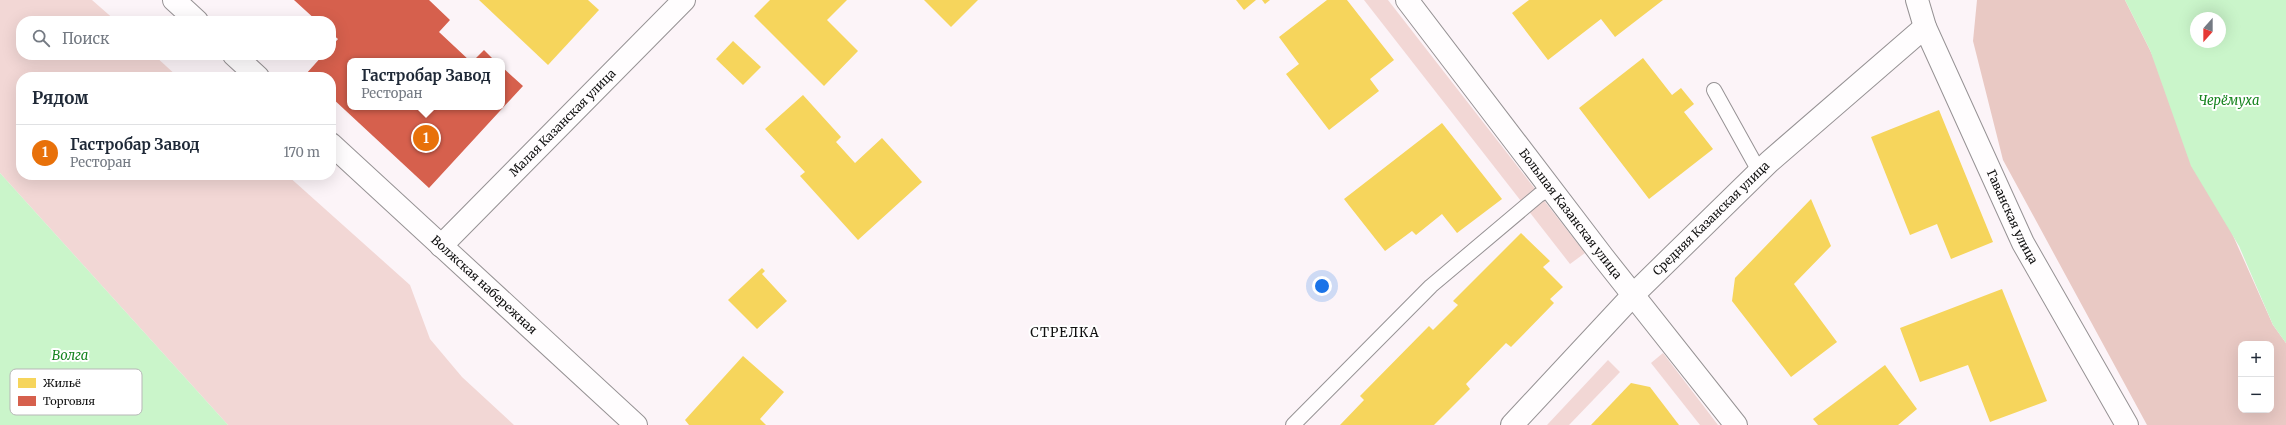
<!DOCTYPE html>
<html lang="ru">
<head>
<meta charset="utf-8">
<style>
  body { margin:0; font-family:Merriweather,serif; background:#f2f2f3; color:#1f2937 }
  .controls { position:absolute; right:12px; bottom:12px; display:grid; overflow:hidden; border-radius:8px; box-shadow:0 4px 16px #0002 }
  .controls button { width:36px; height:36px; display:grid; place-items:center; padding:0; border:0; border-bottom:1px solid #e0e1e3; background:#fff; color:#1f2937; font:20px sans-serif }
  .compass { position:absolute; left:2190px; top:12px; width:36px; height:36px; border-radius:50%; background:#fff; box-shadow:0 4px 16px #0002; rotate:201deg }
  .you { position:absolute; left:1322px; top:286px; width:14px; height:14px; margin:-10px; border:3px solid #fff; border-radius:50%; background:#1a73e8; box-shadow:0 0 0 6px #1a73e833 }
  .badge { display:grid; place-items:center; width:26px; height:26px; border-radius:50%; background:#0f766e; color:#fff; font-size:13px; font-weight:700 }
  .pin { position:absolute; translate:-50% -50%; border:2px solid #fff; box-shadow:0 1px 4px #0006 }
  .popup { position:absolute; left:347px; top:58px; width:158px; height:52px; box-sizing:border-box; display:grid; place-content:center; border-radius:8px; background:#fff; filter:drop-shadow(0 1px 3px #0005); font-size:13px; white-space:nowrap; color:#747a83 }
  .popup b { font-size:15px; color:#1f2937 }
  .popup::after { content:''; position:absolute; left:50%; top:100%; margin-left:-8px; border:8px solid transparent; border-top-color:#fff }
  .list { margin:0; padding:0; list-style:none }
  h2 { display:flex; justify-content:space-between; align-items:center; height:52px; margin:0; padding:0 16px; font-size:17px }
  h2 small { font-size:13px; font-weight:400; color:#747a83 }
  .list li { display:grid; grid-template-columns:26px 1fr auto; gap:12px; align-items:center; box-sizing:border-box; height:56px; padding:0 16px; border-top:1px solid #e0e1e3 }
  .list b { display:block; font-size:15px; white-space:nowrap }
  .list p { margin:0; font-size:13px; white-space:nowrap; color:#747a83 }
  .list em { font-size:13px; font-style:normal; color:#747a83 }
  .icon { flex:none; width:22px; height:22px; fill:none; stroke:currentColor; stroke-width:2; stroke-linecap:round; stroke-linejoin:round }
  .map { position:relative; flex:none; width:2286px; height:425px; overflow:hidden }
  .search { position:absolute; background:#fff; box-shadow:0 4px 16px #0002; left:16px; top:16px; width:320px; height:44px; display:flex; align-items:center; gap:10px; box-sizing:border-box; padding:0 14px; border-radius:16px; color:#747a83; font-size:15px }
  .panel { position:absolute; background:#fff; box-shadow:0 4px 16px #0002; left:16px; top:72px; width:320px; height:108px; border-radius:16px }
  .map>svg:first-child { display:block }
</style>
</head>
<body>
<div class="map">
<svg width="2286" height="425" viewBox="0 0 2286 425">
  <rect width="100%" height="100%" fill="#fcf4f8"/>
  <g fill="#f2d7d5">
    <polygon points="0,0 92,0 116,21 21,21 21,55 154,55 178,77 21,77 21,175 287,175 410,285 430,339 462,377 514,425 228,425 0,173"/>
    <polygon points="1364,0 1388,0 1585,253 1570,264"/>
    <polygon points="1663,353 1718,425 1700,425 1651,363"/>
    <polygon points="1608,360 1620,372 1569,425 1547,425"/>
  </g>
  <path fill="#e9c9c4" fill-rule="evenodd" d="M1977,0H2125L2150,50L2273,325L2286,343V425H2147L2003,160L1973,41ZM2241,344H2271V410H2241Z"/>
  <g fill="#caf5ca" fill-rule="evenodd">
    <path d="M2125,0H2286V343L2273,325L2239,246L2191,166L2150,50ZM2196,18H2220V42H2196Z"/>
    <polygon points="0,173 228,425 0,425"/>
  </g>
  <g fill="#f6d55c">
    <polygon points="479,0 588,0 599,10 548,65"/>
    <polygon points="770,0 847,0 827,20 858,51 824,86 754,16"/>
    <polygon points="924,0 978,0 951,27"/>
    <polygon points="1236,0 1256,0 1244,10"/>
    <polygon points="1262,0 1270,0 1265,4"/>
    <polygon points="1327,0 1347,0 1394,60 1370,79 1379,91 1329,130 1286,74 1299,64 1279,37"/>
    <polygon points="1529,0 1663,0 1615,37 1601,19 1548,60 1512,13"/>
    <polygon points="733,41 761,67 743,85 716,59"/>
    <polygon points="1643,58 1672,95 1681,88 1694,104 1684,112 1713,149 1649,199 1579,108"/>
    <polygon points="803,95 841,137 836,142 855,163 882,138 922,182 858,240 800,176 805,172 765,129"/>
    <polygon points="1939,110 1993,242 1951,259 1937,224 1910,235 1871,137"/>
    <polygon points="1442,123 1502,199 1457,233 1442,214 1416,235 1412,231 1385,251 1344,199"/>
    <polygon points="1811,199 1831,246 1794,284 1837,342 1791,377 1732,301 1735,278"/>
    <polygon points="1521,233 1550,261 1543,267 1563,287 1550,299 1554,303 1511,347 1506,343 1466,384 1470,389 1434,425 1340,425 1364,400 1360,396 1429,326 1433,330 1458,305 1453,301"/>
    <polygon points="762,268 765,271 762,274 787,301 757,329 728,300"/>
    <polygon points="2002,289 2047,401 1990,422 1968,365 1920,382 1900,328"/>
    <polygon points="743,356 784,392 760,419 766,425 689,425 685,420"/>
    <polygon points="1885,365 1917,409 1898,425 1818,425 1813,419"/>
    <polygon points="1631,383 1650,387 1679,425 1591,425"/>
  </g>
  <g fill="#d6604d">
    <polygon points="294,0 429,0 450,20 439,32 470,61 350,61 350,107 502,107 502,67 523,86 429,188 331,97 331,77 309,77 306,74 323,55 331,55 331,47 338,39 331,33 331,21 317,21"/>
    <polygon points="484,50 495,61 473,61"/>
  </g>
  <g fill="none" stroke-linecap="round" stroke-linejoin="round">
    <g stroke="#969294" stroke-width="16">
      <g id="service">
        <polyline points="1714,90 1759,171"/>
        <polyline points="1293,425 1431,286 1539,195 1551,188"/>
      </g>
    </g>
    <g stroke="#969294" stroke-width="24">
      <g id="minor">
        <polyline points="174,0 197,21"/>
        <path id="s1" d="M1407,0L1603,257L1736,425"/>
        <path id="s2" d="M1917,0L1925,27L2023,243L2127,425"/>
        <polyline points="234,55 258,77"/>
        <path id="s3" d="M331,144L636,425"/>
        <path id="s4" d="M441,246L684,0"/>
        <path id="s5" d="M1512,425L1634,294L1769,162L1925,27"/>
      </g>
    </g>
    <use href="#service" stroke="#fffdfe" stroke-width="14"/>
    <use href="#minor" stroke="#fffdfe" stroke-width="22"/>
  </g>
  <g text-anchor="middle" stroke-width="4" stroke-linejoin="round" paint-order="stroke">
    <g font-size="12" fill="#0f0f0f" stroke="#fff">
      <text dy="4" stroke="none"><textPath href="#s4" startOffset="173">Малая Казанская улица</textPath></text>
      <text dy="4" stroke="none"><textPath href="#s1" startOffset="269">Большая Казанская улица</textPath></text>
      <text dy="4" stroke="none"><textPath href="#s2" startOffset="237">Гаванская улица</textPath></text>
      <text dy="4" stroke="none"><textPath href="#s5" startOffset="287">Средняя Казанская улица</textPath></text>
      <text dy="4" stroke="none"><textPath href="#s3" startOffset="208">Волжская набережная</textPath></text>
    </g>
    <g font-size="13" font-style="italic" fill="#16841f" stroke="#fff">
      <text x="2229" y="105">Черёмуха</text>
      <text x="70" y="360">Волга</text>
    </g>
    <g font-size="13" letter-spacing="1" fill="#0f0f0f" stroke="#fff">
      <text x="1065" y="337">СТРЕЛКА</text>
    </g>
  </g>
  <rect x="10" y="369" width="132" height="46" rx="6" fill="#fff" stroke="#b7b7b7" stroke-width="1"/>
  <rect x="18" y="378" width="18" height="10" fill="#f6d55c"/>
  <rect x="18" y="396" width="18" height="10" fill="#d6604d"/>
  <g font-size="11" fill="#0f0f0f">
    <text x="43" y="387">Жильё</text>
    <text x="43" y="405">Торговля</text>
  </g>
</svg>
<div class="controls">
<button>+</button>
<button>−</button>
</div>
<svg class="compass" viewBox="-18 -18 36 36"><path d="M0-13l5 13h-10z" fill="#e53935"/><path d="M0 13l5-13h-10z" fill="#747a83"/></svg>
<div class="you"></div>
<div class="pin badge" style="left:426px;top:138px;background:#e8710a">1</div>
<div class="popup"><b>Гастробар Завод</b>Ресторан</div>
<div class="search"><svg class="icon" aria-label="search" viewBox="0 0 24 24"><circle cx="10" cy="10" r="6"/><path d="M15 15l6 6"/></svg>Поиск</div>
<section class="panel">
<h2>Рядом<small></small></h2>
<ul class="list">
<li><span class="badge" style="background:#e8710a">1</span><div><b>Гастробар Завод</b><p>Ресторан</p></div><em>170 m</em></li>
</ul>
</section>
</div>
</body>
</html>
